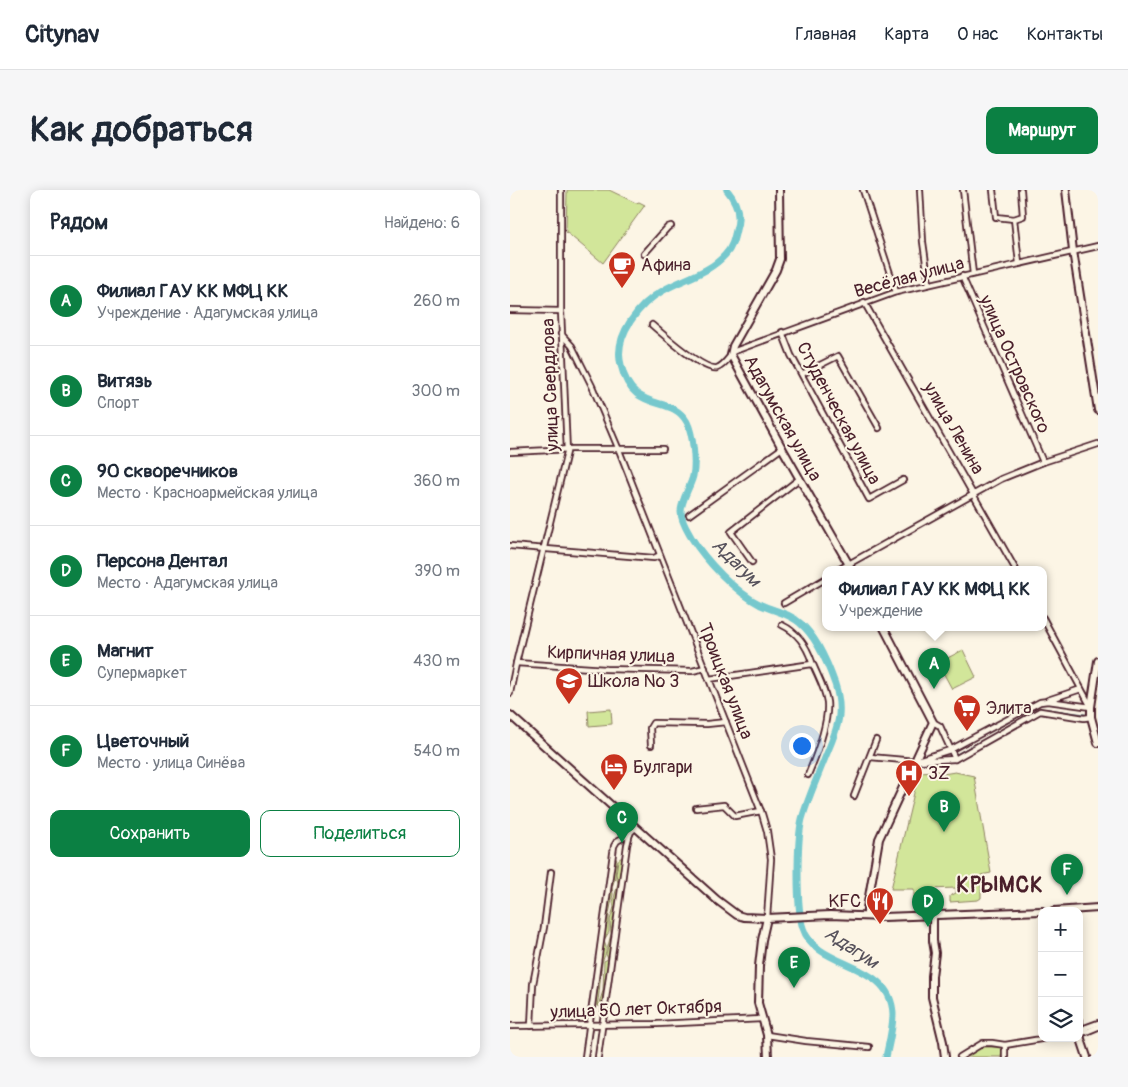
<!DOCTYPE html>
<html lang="ru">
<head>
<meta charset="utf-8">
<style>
  body { margin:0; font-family:Pangolin,sans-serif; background:#f6f6f7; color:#1f2937 }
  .controls { position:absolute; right:15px; bottom:15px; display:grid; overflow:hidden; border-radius:10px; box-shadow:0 2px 12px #0003 }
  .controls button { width:45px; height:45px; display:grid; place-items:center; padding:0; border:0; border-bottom:1px solid #e0e1e3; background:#fff; color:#1f2937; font:25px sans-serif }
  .you { position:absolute; left:291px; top:555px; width:18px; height:18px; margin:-12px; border:4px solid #fff; border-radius:50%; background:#1a73e8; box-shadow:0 0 0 8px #1a73e833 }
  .badge { display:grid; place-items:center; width:32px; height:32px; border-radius:50%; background:#0b8043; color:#fff; font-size:16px; font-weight:700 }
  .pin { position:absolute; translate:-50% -41px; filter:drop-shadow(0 1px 2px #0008) }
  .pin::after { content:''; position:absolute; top:26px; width:18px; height:15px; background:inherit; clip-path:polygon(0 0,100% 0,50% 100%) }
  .popup { position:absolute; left:312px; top:376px; width:225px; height:65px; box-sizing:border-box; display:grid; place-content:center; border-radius:10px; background:#fff; filter:drop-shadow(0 1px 4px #0005); font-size:16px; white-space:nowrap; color:#747a83 }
  .popup b { font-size:19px; color:#1f2937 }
  .popup::after { content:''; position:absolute; left:50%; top:100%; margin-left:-10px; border:10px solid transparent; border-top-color:#fff }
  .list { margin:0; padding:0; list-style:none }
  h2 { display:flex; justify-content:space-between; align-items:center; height:65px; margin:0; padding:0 20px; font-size:21px }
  h2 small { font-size:16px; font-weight:400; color:#747a83 }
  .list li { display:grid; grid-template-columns:32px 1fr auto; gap:15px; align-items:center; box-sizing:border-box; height:90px; padding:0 20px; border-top:1px solid #e0e1e3 }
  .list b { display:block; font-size:19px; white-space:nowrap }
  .list p { margin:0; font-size:16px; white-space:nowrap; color:#747a83 }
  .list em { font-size:16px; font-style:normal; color:#747a83 }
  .actions { display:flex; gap:10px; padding:15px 20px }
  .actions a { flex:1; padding:11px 0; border:1px solid #0b8043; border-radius:10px; text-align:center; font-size:18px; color:#0b8043 }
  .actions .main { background:#0b8043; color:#fff }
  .icon { flex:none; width:28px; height:28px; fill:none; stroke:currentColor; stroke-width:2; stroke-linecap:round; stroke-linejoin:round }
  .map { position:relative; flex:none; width:588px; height:867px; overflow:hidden; border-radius:10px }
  header { display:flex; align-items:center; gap:30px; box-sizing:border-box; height:70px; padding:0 25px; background:#fff; border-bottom:1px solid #e0e1e3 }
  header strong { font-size:24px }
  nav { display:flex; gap:28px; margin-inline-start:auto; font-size:18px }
  .intro { display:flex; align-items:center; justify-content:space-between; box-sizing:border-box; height:120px; padding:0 30px }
  h1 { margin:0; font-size:35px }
  .button { padding:12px 22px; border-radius:10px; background:#0b8043; color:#fff; font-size:18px; font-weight:700 }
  main { display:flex; gap:30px; padding:0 30px }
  aside { flex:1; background:#fff; border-radius:10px; box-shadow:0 2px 12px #0003 }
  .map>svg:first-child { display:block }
</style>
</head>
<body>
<header>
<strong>Citynav</strong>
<nav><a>Главная</a><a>Карта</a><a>О нас</a><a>Контакты</a></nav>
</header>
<div class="intro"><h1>Как добраться</h1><a class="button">Маршрут</a></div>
<main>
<aside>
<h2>Рядом<small>Найдено: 6</small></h2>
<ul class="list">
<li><span class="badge">A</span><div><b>Филиал ГАУ КК МФЦ КК</b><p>Учреждение · Адагумская улица</p></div><em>260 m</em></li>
<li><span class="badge">B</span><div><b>Витязь</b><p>Спорт</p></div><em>300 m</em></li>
<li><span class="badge">C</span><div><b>90 скворечников</b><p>Место · Красноармейская улица</p></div><em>360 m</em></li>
<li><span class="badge">D</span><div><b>Персона Дентал</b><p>Место · Адагумская улица</p></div><em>390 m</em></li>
<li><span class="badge">E</span><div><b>Магнит</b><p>Супермаркет</p></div><em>430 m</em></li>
<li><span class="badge">F</span><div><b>Цветочный</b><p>Место · улица Синёва</p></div><em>540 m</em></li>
</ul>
<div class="actions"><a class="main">Сохранить</a><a>Поделиться</a></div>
</aside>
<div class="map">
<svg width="588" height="867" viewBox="0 0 588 867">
  <rect width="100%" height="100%" fill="#fcf5e5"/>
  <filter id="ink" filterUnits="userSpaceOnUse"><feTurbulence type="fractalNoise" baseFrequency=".02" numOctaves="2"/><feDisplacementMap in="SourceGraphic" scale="10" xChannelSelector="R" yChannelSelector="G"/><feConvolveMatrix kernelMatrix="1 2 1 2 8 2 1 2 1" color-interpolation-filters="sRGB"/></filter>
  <g filter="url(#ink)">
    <g fill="#d2e69a" stroke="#8e8262">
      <polygon points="57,0 99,0 126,13 129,12 135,15 93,73 56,42"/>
      <polygon points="453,460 466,487 442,499 428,473"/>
      <polygon points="101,519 102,534 79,536 78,521"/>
      <polygon points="427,581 433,584 445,582 464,586 481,683 471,685 471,708 468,710 440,712 440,706 446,703 446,698 418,699 419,714 404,714 404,699 381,699 409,582"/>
      <path d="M104,666L107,670L105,688L102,697L103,704L99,724V742L94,750C94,753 96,755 96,758C97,762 93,769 92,773C89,790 91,814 82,827Z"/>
      <polygon points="112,667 113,667 93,817 88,816 93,801 94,771 98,769 96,764 101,744 100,730 104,717 103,712 108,693 106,684 108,670"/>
      <polygon points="476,857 489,857 492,859 491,867 456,867 467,858"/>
    </g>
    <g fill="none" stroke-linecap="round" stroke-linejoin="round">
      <polyline stroke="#64848c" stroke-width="1" points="448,563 531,518 575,524"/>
      <path stroke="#76c8cd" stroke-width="7" d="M217,0C227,12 231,25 226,40C224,49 222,58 215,65C199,83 175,88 154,100C130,113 103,145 111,175C123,226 161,203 177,232C183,244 186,273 183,286C180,298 171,310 171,322C171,331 177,340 181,347C196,371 225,402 251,415C264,421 279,423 290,433C307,447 318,474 325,494C335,525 326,541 315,568C307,588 298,608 292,629C287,650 286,718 293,738C306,780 381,770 383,824C383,838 379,853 376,867"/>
      <g stroke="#4a1f2b" stroke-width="8">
        <g id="street">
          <polyline points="353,0 386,102"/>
          <polyline points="410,0 413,52 419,94"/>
          <polyline points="453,0 463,84"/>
          <polyline points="483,0 486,27 504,29"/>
          <polyline points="134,64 158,37 161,36"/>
          <polyline points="509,73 504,29 513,26 511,0"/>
          <polyline points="452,86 533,272"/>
          <polyline points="354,112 506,380"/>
          <polyline points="0,120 51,121"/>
          <path d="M142,135C154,145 193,181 207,178C213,176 217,170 221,165"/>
          <polyline points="272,142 281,165 359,309 393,290"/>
          <polyline points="51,144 62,156 82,196 109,260 252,624 257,641 261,669 257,728"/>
          <polyline points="222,162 386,102 588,56"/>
          <polyline points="292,184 328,166 369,238"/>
          <polyline points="0,262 62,259 153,259"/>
          <polyline points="179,325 272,258"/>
          <polyline points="0,356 144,368 150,365"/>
          <polyline points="242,372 221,342 289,289"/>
          <polyline points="328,380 491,289 533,272 588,254"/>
          <polyline points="274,413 315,389"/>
          <polyline points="533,428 581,517"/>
          <path d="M272,435C287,442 297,457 302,472C307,485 315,498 317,512C319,532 306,566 298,585"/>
          <polyline points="6,473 96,479 182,481 195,478"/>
          <polyline points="199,489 302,474"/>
          <polyline points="0,503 7,469 57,262 51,121 51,0"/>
          <polyline points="538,510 571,499"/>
          <polyline points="423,532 430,536 445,569"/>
          <polyline points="141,555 140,538 143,533 197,534 216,532"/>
          <polyline points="360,567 405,571 445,569 530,521 574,528 581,527"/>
          <polyline points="411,569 440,560 530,512 538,511 581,517"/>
          <polyline points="344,606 366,550"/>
          <polyline points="186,618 214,615 225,626 251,621"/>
          <polyline points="0,836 147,834 252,829"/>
          <polyline points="21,836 23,794 34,737 41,682"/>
          <polyline points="569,842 577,837 588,833"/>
          <polyline points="571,842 576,842 588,837"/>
          <polyline points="257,845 296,851 359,857"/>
          <polyline points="75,867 104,656 107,651 120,644"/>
          <polyline points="88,867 117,655 120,643 126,637"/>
          <polyline points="450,867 473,853 482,853 495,855 537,848"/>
          <polyline points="495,867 495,855"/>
        </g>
      </g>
      <g stroke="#4a1f2b" stroke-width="10">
        <g id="secondary">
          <polyline points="269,0 270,69 266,80 223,156 221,165 272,258 342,380"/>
          <polyline points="556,0 563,61 588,220"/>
          <polyline points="588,471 581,517 581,527 588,553"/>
          <polyline points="0,525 207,710 227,725 234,727 257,728 320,725 374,727 532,721"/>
          <polyline points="544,721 588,718"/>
          <polyline points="423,725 423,751 425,763 422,786 422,807 433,852 435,867"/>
          <polyline points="357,726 357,718 369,649 423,532 374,438"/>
          <polyline points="257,728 252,750 249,776 248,813 257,845 258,867"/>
          <polyline points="569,832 571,849 577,867"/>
        </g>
      </g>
      <use href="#street" stroke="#fcf5e5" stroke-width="4.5"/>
      <use href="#secondary" stroke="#fcf5e5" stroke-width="6"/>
    </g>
  </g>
  <defs>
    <g id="cafe-pin" transform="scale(1.4375)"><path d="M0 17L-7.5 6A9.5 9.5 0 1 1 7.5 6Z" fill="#c8321e" stroke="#fcf5e5"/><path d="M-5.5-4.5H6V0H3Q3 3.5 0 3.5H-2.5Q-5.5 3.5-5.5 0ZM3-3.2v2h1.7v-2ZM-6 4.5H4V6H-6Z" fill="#fff"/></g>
    <g id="school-pin" transform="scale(1.4375)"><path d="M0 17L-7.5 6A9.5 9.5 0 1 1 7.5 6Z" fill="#c8321e" stroke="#fcf5e5"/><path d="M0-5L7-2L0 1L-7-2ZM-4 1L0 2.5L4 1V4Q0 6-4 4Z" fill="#fff"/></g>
    <g id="supermarket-pin" transform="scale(1.4375)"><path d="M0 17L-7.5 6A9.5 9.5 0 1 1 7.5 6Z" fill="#c8321e" stroke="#fcf5e5"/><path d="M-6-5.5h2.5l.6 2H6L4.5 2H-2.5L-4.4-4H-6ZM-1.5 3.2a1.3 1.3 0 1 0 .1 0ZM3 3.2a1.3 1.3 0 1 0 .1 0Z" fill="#fff"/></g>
    <g id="hotel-pin" transform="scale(1.4375)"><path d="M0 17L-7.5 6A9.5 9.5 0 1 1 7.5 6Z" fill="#c8321e" stroke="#fcf5e5"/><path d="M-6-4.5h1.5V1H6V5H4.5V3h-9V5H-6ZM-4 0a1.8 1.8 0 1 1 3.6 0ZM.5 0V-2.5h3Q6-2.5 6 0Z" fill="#fff"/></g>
    <g id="hospital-pin" transform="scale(1.4375)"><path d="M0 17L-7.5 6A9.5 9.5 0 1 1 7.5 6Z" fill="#c8321e" stroke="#fcf5e5"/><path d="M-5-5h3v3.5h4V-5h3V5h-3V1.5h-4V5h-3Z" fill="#fff"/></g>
    <g id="restaurant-pin" transform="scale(1.4375)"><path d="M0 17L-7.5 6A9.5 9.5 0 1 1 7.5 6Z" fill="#c8321e" stroke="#fcf5e5"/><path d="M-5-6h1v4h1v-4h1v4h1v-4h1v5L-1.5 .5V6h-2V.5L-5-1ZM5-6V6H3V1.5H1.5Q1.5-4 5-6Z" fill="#fff"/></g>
  </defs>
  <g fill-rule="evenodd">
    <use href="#cafe-pin" x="112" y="75"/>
    <use href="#school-pin" x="59" y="491"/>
    <use href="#supermarket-pin" x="457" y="518"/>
    <use href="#hotel-pin" x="104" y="577"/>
    <use href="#hospital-pin" x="399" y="583"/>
    <use href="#restaurant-pin" x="370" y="711"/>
  </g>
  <g text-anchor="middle" stroke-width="4" stroke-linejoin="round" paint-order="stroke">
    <g font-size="18" fill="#4a1f2b" stroke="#fcf5e5" text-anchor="start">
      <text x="131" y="81">Афина</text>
      <text x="78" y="497">Школа № 3</text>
      <text x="476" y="524">Элита</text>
      <text x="123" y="583">Булгари</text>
      <text x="418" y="589">3Z</text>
      <text x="351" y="717" text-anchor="end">KFC</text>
    </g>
    <g font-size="18" fill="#4a1f2b" stroke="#fcf5e5">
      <text transform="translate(399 87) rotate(-15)" y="6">Весёлая улица</text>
      <text transform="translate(505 174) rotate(66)" y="6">улица Островского</text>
      <text transform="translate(40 195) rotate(-92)" y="6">улица Свердлова</text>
      <text transform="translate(329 223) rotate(62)" y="6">Студенческая улица</text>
      <text transform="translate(273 228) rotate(61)" y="6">Адагумская улица</text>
      <text transform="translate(444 238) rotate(60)" y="6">улица Ленина</text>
      <text transform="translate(101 464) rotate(2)" y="6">Кирпичная улица</text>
      <text transform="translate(216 491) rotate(69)" y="6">Троицкая улица</text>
      <text transform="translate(126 819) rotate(-2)" y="6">улица 50 лет Октября</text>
    </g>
    <g font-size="19" font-style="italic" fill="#57525c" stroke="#fcf5e5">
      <text transform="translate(227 372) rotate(44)" y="7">Адагум</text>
      <text transform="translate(342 757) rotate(33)" y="7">Адагум</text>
    </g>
    <g font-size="22" font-weight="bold" letter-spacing="1" fill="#4a1f2b" stroke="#fcf5e5">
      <text x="490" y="702">КРЫМСК</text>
    </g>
  </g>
</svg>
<div class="controls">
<button>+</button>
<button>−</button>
<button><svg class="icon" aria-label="layers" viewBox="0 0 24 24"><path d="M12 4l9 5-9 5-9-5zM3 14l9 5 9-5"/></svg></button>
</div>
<div class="you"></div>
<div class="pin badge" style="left:424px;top:499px">A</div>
<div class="popup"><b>Филиал ГАУ КК МФЦ КК</b>Учреждение</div>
<div class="pin badge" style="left:434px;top:642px">B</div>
<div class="pin badge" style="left:112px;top:653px">C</div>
<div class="pin badge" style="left:418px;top:737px">D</div>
<div class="pin badge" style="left:284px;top:798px">E</div>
<div class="pin badge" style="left:557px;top:705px">F</div>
</div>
</main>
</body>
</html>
